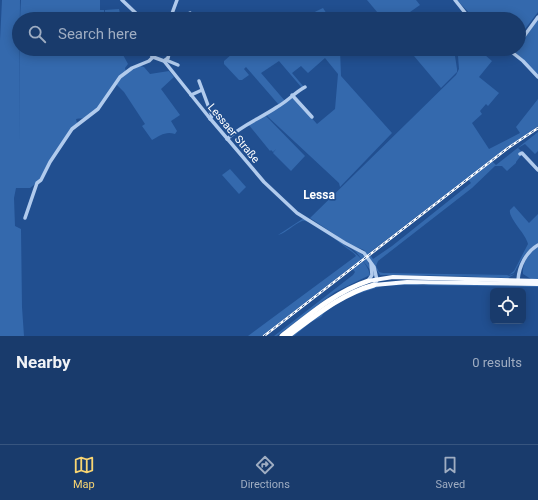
<!DOCTYPE html>
<html lang="en">
<head>
<meta charset="utf-8">
<style>
  body { margin:0; font-family:Roboto,sans-serif; background:#264674; color:#f1f3f6 }
  .controls { position:absolute; right:12px; bottom:12px; display:grid; overflow:hidden; border-radius:6px; box-shadow:0 2px 10px #0003 }
  .controls button { width:36px; height:36px; display:grid; place-items:center; padding:0; border:0; border-bottom:1px solid #37557f; background:#193b6c; color:#f1f3f6; font:20px sans-serif }
  .list { margin:0; padding:0; list-style:none }
  h2 { display:flex; justify-content:space-between; align-items:center; height:52px; margin:0; padding:0 16px; font-size:17px }
  h2 small { font-size:13px; font-weight:400; color:#9fadc2 }
  .icon { flex:none; width:22px; height:22px; fill:none; stroke:currentColor; stroke-width:2; stroke-linecap:round; stroke-linejoin:round }
  .map { position:relative; flex:none; width:538px; height:336px; overflow:hidden }
  .search { position:absolute; background:#193b6c; box-shadow:0 2px 10px #0003; left:12px; right:12px; top:12px; height:44px; display:flex; align-items:center; gap:10px; box-sizing:border-box; padding:0 14px; border-radius:22px; color:#9fadc2; font-size:15px }
  .sheet { height:108px; background:#193b6c }
  nav { display:flex; justify-content:space-around; align-items:center; box-sizing:border-box; height:56px; border-top:1px solid #37557f; background:#193b6c; font-size:11px; color:#9fadc2 }
  nav a { display:grid; justify-items:center; gap:2px }
  nav .on { color:#f9d572 }
  .map>svg:first-child { display:block }
</style>
</head>
<body>
<div class="map">
<svg width="538" height="336" viewBox="0 0 538 336">
  <rect width="100%" height="100%" fill="#214f90"/>
  <g fill="#3469ad" fill-rule="evenodd">
    <path d="M2,0H20L19,145L20,49H122V53L128,64L125,68L126,72C117,83 99,112 86,117C82,119 80,118 76,119L77,123L39,181L30,188H16L14,198L15,226L21,229L22,307L24,336H0V40Z"/>
    <polygon points="21,0 100,0 100,10 104,10 104,17 93,19 78,16 85,19 20,19"/>
    <polygon points="367,0 416,0 420,5 400,19 383,19"/>
    <polygon points="457,0 538,0 538,12 519,37 519,19 475,19"/>
    <polygon points="323,8 330,19 300,19"/>
    <polygon points="119,9 120,14 124,17 123,19 107,19 105,18 105,10"/>
    <polygon points="538,19 538,75 515,52 516,49 519,49 519,46"/>
    <polygon points="231,49 340,49 341,76 392,133 340,187 339,183 266,115 292,98 294,98 317,124 335,109 338,74 325,58 308,73 301,66 292,73 304,87 302,88 279,61 261,73 285,101 279,105 246,67 244,69 249,75 242,80 239,80 224,64 224,61 232,54 235,55 235,52"/>
    <polygon points="425,49 464,49 455,56 457,69 457,72 441,88 414,56"/>
    <path d="M466,49H478L492,61L479,77L499,93L488,106L486,104L480,111L482,114L472,123L489,149L520,133L516,127L538,99V126L491,160L496,165L538,132V151L535,154L525,144L518,148L522,152V154L516,162V163L507,171L502,166H495L472,188L378,261L376,266L379,272L383,273L509,275L514,271L528,244C526,234 508,218 510,210L514,206L529,223L538,214V243C524,252 522,259 514,273L507,276L380,275L364,250L349,244L310,218L456,75L459,69L458,56ZM467,178L471,183L392,246L373,259L369,253Z"/>
    <path d="M140,66L144,67L150,74L169,71L174,77L161,89L180,115L171,121L177,131L175,134C165,131 160,136 152,140L142,126L145,124L124,92L116,84C122,76 130,70 140,66Z"/>
    <polygon points="265,115 305,156 291,171 273,153 276,149 273,152 271,150 270,151 248,124"/>
    <polygon points="230,169 246,187 239,194 222,175"/>
    <path d="M304,218L343,244L344,245C354,251 368,263 370,275L335,292L277,336H274L353,275L355,272L351,267L262,336H248L356,256C353,251 348,250 344,246C337,241 311,219 302,221C294,224 286,233 278,235Z"/>
    <path d="M538,246V279H531L523,274C522,262 529,254 538,246Z"/>
    <path d="M351,248C363,254 368,257 371,271L356,252Z"/>
    <polygon points="528,251 515,274 508,278 429,275 509,276 515,274"/>
    <path d="M411,283L423,285L435,283L538,285V287L404,285L382,286L351,296L338,303L324,313L321,317L311,322L294,336H290C318,315 345,292 381,286C391,284 401,284 411,283Z"/>
  </g>
  <g fill="none" stroke-linecap="round" stroke-linejoin="round">
    <g stroke="#b1cbed" stroke-width="3.5">
      <polyline points="122,0 142,19"/>
      <polyline points="455,0 470,19"/>
      <polyline points="101,19 104,19"/>
      <polyline points="170,19 177,0"/>
      <polyline points="175,19 190,13"/>
      <polyline points="519,43 538,17"/>
      <polyline points="146,49 153,57 164,61 208,116 264,182 297,213 345,243 364,253 374,267 377,280 374,285"/>
      <polyline points="508,49 523,61 538,77"/>
      <polyline points="166,60 178,65"/>
      <polyline points="164,61 168,58 170,49"/>
      <polyline points="199,81 212,116 210,119"/>
      <polyline points="191,95 202,90"/>
      <polyline points="292,95 312,117"/>
      <path d="M227,139C242,125 261,118 277,107C288,101 294,93 305,87"/>
      <polyline points="520,154 522,153 538,170"/>
      <polyline points="25,218 37,183 41,180 50,162 72,129 98,109 120,77 132,68 149,61 153,57"/>
      <path d="M518,280C519,266 526,252 538,245"/>
      <polyline points="368,281 372,275 371,264"/>
    </g>
    <g stroke="#f7faff" stroke-width="4">
      <polyline points="368,281 393,277 538,281"/>
      <polyline points="374,285 407,282 538,284"/>
    </g>
    <g stroke="#fff" stroke-width="5">
      <path d="M282,336C309,315 335,292 368,281"/>
      <path d="M288,336C315,316 341,294 374,285"/>
    </g>
    <g stroke="#fff" stroke-width="2.5">
      <polyline id="rail" points="264,336 508,148 538,128"/>
    </g>
    <use href="#rail" stroke="#214f90" stroke-width="1" stroke-dasharray="3" stroke-linecap="butt"/>
  </g>
  <g text-anchor="middle" stroke-width="3.5" stroke-linejoin="round" paint-order="stroke">
    <g font-size="11" fill="#fff" stroke="#214f90">
      <text transform="translate(234 133) rotate(50)" y="4">Lessaer Straße</text>
    </g>
    <g font-size="12" font-weight="bold" fill="#fff" stroke="#214f90">
      <text x="319" y="199">Lessa</text>
    </g>
  </g>
</svg>
<div class="controls">
<button><svg class="icon" aria-label="locate" viewBox="0 0 24 24"><circle cx="12" cy="12" r="6"/><path d="M12 2v4M12 18v4M2 12h4M18 12h4"/></svg></button>
</div>
<div class="search"><svg class="icon" aria-label="search" viewBox="0 0 24 24"><circle cx="10" cy="10" r="6"/><path d="M15 15l6 6"/></svg>Search here</div>
</div>
<section class="sheet">
<h2>Nearby<small>0 results</small></h2>
<ul class="list">
</ul>
</section>
<nav>
<a class="on"><svg class="icon" aria-label="map" viewBox="0 0 24 24"><path d="M3 6l6-2 6 2 6-2v14l-6 2-6-2-6 2zM9 4v14M15 6v14"/></svg>Map</a>
<a><svg class="icon" aria-label="directions" viewBox="0 0 24 24"><path d="M12 3l9 9-9 9-9-9zM9 14v-3h6M13 9l2 2-2 2"/></svg>Directions</a>
<a><svg class="icon" aria-label="saved" viewBox="0 0 24 24"><path d="M7 4h10v16l-5-4-5 4z"/></svg>Saved</a>
</nav>
</body>
</html>
